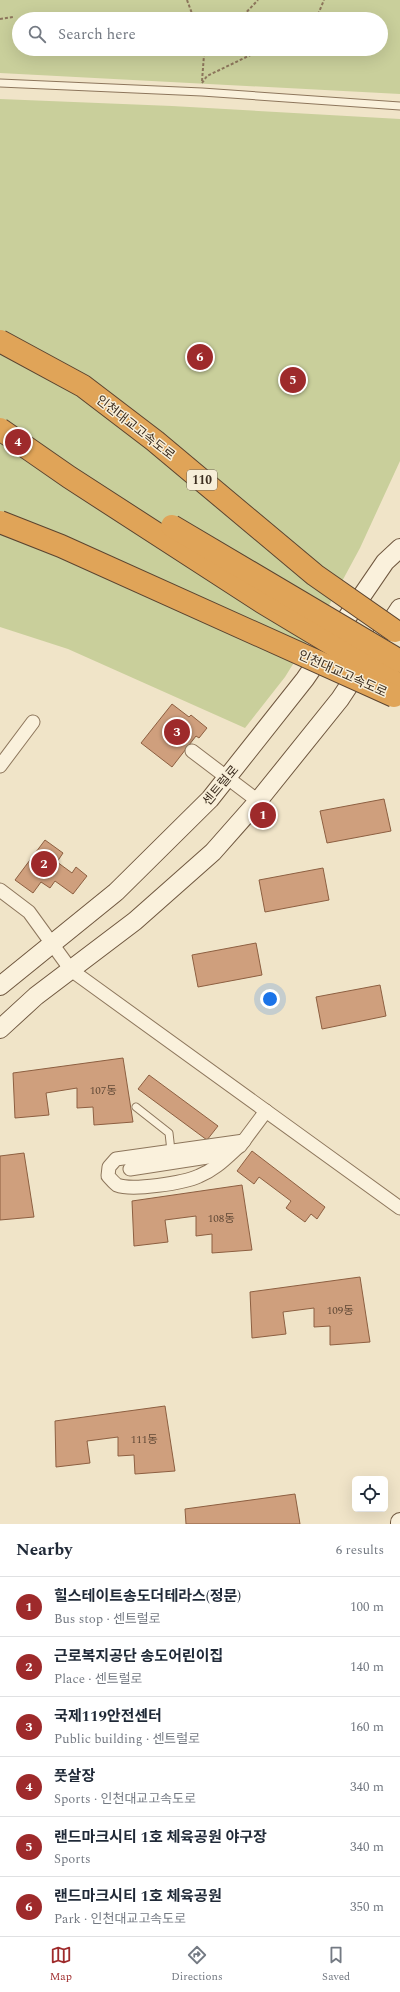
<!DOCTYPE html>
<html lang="en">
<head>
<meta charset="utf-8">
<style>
  body { margin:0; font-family:Spectral,"Noto Sans KR",serif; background:#f2f2f3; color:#1f2937 }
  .controls { position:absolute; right:12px; bottom:12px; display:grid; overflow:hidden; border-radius:6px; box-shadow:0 4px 16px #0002 }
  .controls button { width:36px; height:36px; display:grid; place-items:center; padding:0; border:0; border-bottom:1px solid #e0e1e3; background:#fff; color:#1f2937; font:20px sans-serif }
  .you { position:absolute; left:270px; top:999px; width:14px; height:14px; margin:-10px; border:3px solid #fff; border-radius:50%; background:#1a73e8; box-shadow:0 0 0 6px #1a73e833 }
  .badge { display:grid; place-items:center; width:26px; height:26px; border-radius:50%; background:#9e2a2b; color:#fff; font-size:13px; font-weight:700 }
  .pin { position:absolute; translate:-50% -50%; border:2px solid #fff; box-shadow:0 1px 4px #0006 }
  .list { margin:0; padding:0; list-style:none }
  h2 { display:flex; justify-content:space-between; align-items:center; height:52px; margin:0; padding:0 16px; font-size:17px }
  h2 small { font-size:13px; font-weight:400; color:#747a83 }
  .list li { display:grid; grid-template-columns:26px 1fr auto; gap:12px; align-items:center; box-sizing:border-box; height:60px; padding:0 16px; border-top:1px solid #e0e1e3 }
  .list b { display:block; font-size:15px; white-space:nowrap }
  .list p { margin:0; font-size:13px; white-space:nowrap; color:#747a83 }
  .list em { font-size:13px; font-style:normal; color:#747a83 }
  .icon { flex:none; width:22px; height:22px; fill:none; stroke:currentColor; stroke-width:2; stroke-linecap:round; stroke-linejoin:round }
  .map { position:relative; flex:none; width:400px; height:1524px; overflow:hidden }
  .search { position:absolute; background:#fff; box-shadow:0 4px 16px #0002; left:12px; right:12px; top:12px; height:44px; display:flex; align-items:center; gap:10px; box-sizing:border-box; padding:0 14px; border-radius:22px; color:#747a83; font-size:15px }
  .sheet { height:412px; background:#fff }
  nav { display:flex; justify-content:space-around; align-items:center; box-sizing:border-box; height:56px; border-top:1px solid #e0e1e3; background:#fff; font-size:11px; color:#747a83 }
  nav a { display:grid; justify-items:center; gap:2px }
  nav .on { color:#9e2a2b }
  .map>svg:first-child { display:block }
</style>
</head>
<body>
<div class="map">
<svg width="400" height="1524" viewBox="0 0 400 1524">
  <rect width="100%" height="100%" fill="#f0e4c8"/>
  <g fill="#c9cf9b" fill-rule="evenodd">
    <path d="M0,0H400V94L0,73ZM19,19H381V49H19Z"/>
    <polygon points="0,99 172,106 400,119 400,461 360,548 326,611 285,677 245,728 68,649 0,627"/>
  </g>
  <g fill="#cf9f7d" stroke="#8d5f41">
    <polygon points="172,704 189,717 191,715 207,728 199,738 196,736 172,767 141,743"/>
    <polygon points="384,799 391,831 327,843 320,811"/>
    <polygon points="45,840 63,853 57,862 72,873 76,867 87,876 73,894 55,881 50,888 41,882 33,893 15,880"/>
    <polygon points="323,868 329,900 265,912 259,880"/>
    <polygon points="256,943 262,975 198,987 192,955"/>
    <polygon points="380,985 386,1016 322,1029 316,997"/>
    <polygon points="123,1058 133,1122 94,1125 93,1107 77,1108 77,1088 46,1093 49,1115 15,1118 13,1073"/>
    <polygon points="149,1075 218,1126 207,1140 138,1089"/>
    <polygon points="252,1151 325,1207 317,1219 311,1214 305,1222 286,1208 291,1201 259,1177 254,1184 237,1171"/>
    <polygon points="24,1153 34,1217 0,1220 0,1156"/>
    <polygon points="242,1185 252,1250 212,1253 212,1234 196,1236 196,1216 165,1220 168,1242 134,1246 132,1201"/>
    <polygon points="360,1277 370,1342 330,1345 330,1326 314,1327 314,1308 283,1312 286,1334 252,1338 250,1292"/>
    <polygon points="165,1406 175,1471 135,1474 134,1455 118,1456 118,1437 87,1441 90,1463 56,1467 55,1421"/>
    <polygon points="295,1494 300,1524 186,1524 185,1509"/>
  </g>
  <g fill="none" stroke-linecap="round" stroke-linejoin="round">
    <g stroke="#8d765c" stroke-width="9">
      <g id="service">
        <polyline points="0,83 202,92 400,106"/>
        <polyline points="136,1107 169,1133 171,1151"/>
      </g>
    </g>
    <g stroke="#8d765c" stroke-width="15">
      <g id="minor">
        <polyline points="192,751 258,801"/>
        <polyline points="0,766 33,722"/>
        <polyline points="0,890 29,912 71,970 400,1208"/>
        <path d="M236,1149C224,1160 214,1170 199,1176C184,1183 132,1191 117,1185C114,1183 111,1179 108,1176L109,1167L116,1159L244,1141"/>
        <polyline points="130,1169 227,1154 240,1146 266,1111"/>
      </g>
    </g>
    <g stroke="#6f573f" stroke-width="20">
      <g id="secondary">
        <polyline points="0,986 116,892 210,799 305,679 385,562 400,548"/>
        <polyline points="0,1029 36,996 135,921 213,852 258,801 340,699 400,608"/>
        <polyline points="400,1524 400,1522"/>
      </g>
    </g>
    <g stroke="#8d765c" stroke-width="2" stroke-dasharray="3 2" stroke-linecap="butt">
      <polyline points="187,0 194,19"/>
      <polyline points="0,19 13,17"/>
      <polyline points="240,19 258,0"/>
      <polyline points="316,19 324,0"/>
      <polyline points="204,55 208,49"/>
      <polyline points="202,81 204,55 202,49"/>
      <polyline points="202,83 207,76 263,49"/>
    </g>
    <use href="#service" stroke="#faf1dc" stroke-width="7"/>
    <use href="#minor" stroke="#faf1dc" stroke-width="13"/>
    <use href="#secondary" stroke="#faf1dc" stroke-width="18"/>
    <g stroke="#5b4430" stroke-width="24" stroke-linecap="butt">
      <g id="motorway-bridge">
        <polyline points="0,341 83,386 155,441 315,575 395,631"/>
        <polyline points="0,429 69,477 262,602 400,685"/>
        <polyline points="0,522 61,546 394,696"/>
        <polyline points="172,526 400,661"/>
      </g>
    </g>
    <use href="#motorway-bridge" stroke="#e0a458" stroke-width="22"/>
  </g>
  <g text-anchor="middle" stroke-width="3" stroke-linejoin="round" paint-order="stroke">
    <g font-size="11" fill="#624a37">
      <text x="103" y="1094">107동</text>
      <text x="221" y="1222">108동</text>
      <text x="340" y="1314">109동</text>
      <text x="144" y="1443">111동</text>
    </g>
    <rect fill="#f7eed8" stroke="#756857" stroke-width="1" x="187" y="470" width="30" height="20" rx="3"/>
    <g font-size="12" font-weight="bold" fill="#3d2e20">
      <text x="202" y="484">110</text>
    </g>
    <g font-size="13" fill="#3d2e20" stroke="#f7eed8">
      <text transform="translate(136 427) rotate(38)" y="5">인천대교고속도로</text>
      <text transform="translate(343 673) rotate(24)" y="5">인천대교고속도로</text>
      <text transform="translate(220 785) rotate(-50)" y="5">센트럴로</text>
    </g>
  </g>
</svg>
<div class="controls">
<button><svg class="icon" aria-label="locate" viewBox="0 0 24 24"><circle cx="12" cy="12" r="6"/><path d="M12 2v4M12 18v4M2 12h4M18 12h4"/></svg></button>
</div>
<div class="you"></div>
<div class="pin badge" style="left:263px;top:815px">1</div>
<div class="pin badge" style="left:44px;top:864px">2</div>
<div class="pin badge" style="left:177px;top:732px">3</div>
<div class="pin badge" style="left:18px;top:442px">4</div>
<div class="pin badge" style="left:293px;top:380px">5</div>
<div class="pin badge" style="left:200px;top:357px">6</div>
<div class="search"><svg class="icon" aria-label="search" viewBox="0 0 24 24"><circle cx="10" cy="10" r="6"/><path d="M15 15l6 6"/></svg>Search here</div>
</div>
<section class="sheet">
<h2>Nearby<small>6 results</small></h2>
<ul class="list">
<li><span class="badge">1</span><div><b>힐스테이트송도더테라스(정문)</b><p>Bus stop · 센트럴로</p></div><em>100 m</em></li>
<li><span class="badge">2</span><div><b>근로복지공단 송도어린이집</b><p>Place · 센트럴로</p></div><em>140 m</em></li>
<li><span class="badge">3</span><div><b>국제119안전센터</b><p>Public building · 센트럴로</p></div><em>160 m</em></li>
<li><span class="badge">4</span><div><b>풋살장</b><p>Sports · 인천대교고속도로</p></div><em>340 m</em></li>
<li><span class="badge">5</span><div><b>랜드마크시티 1호 체육공원 야구장</b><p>Sports</p></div><em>340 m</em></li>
<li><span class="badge">6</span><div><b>랜드마크시티 1호 체육공원</b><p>Park · 인천대교고속도로</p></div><em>350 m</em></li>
</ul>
</section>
<nav>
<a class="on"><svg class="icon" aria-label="map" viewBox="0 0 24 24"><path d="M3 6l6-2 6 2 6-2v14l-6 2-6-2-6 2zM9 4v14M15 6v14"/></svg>Map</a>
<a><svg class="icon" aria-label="directions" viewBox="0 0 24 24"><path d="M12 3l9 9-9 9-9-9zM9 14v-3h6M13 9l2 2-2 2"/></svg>Directions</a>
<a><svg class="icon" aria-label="saved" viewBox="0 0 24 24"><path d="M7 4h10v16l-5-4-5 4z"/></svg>Saved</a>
</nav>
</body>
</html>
